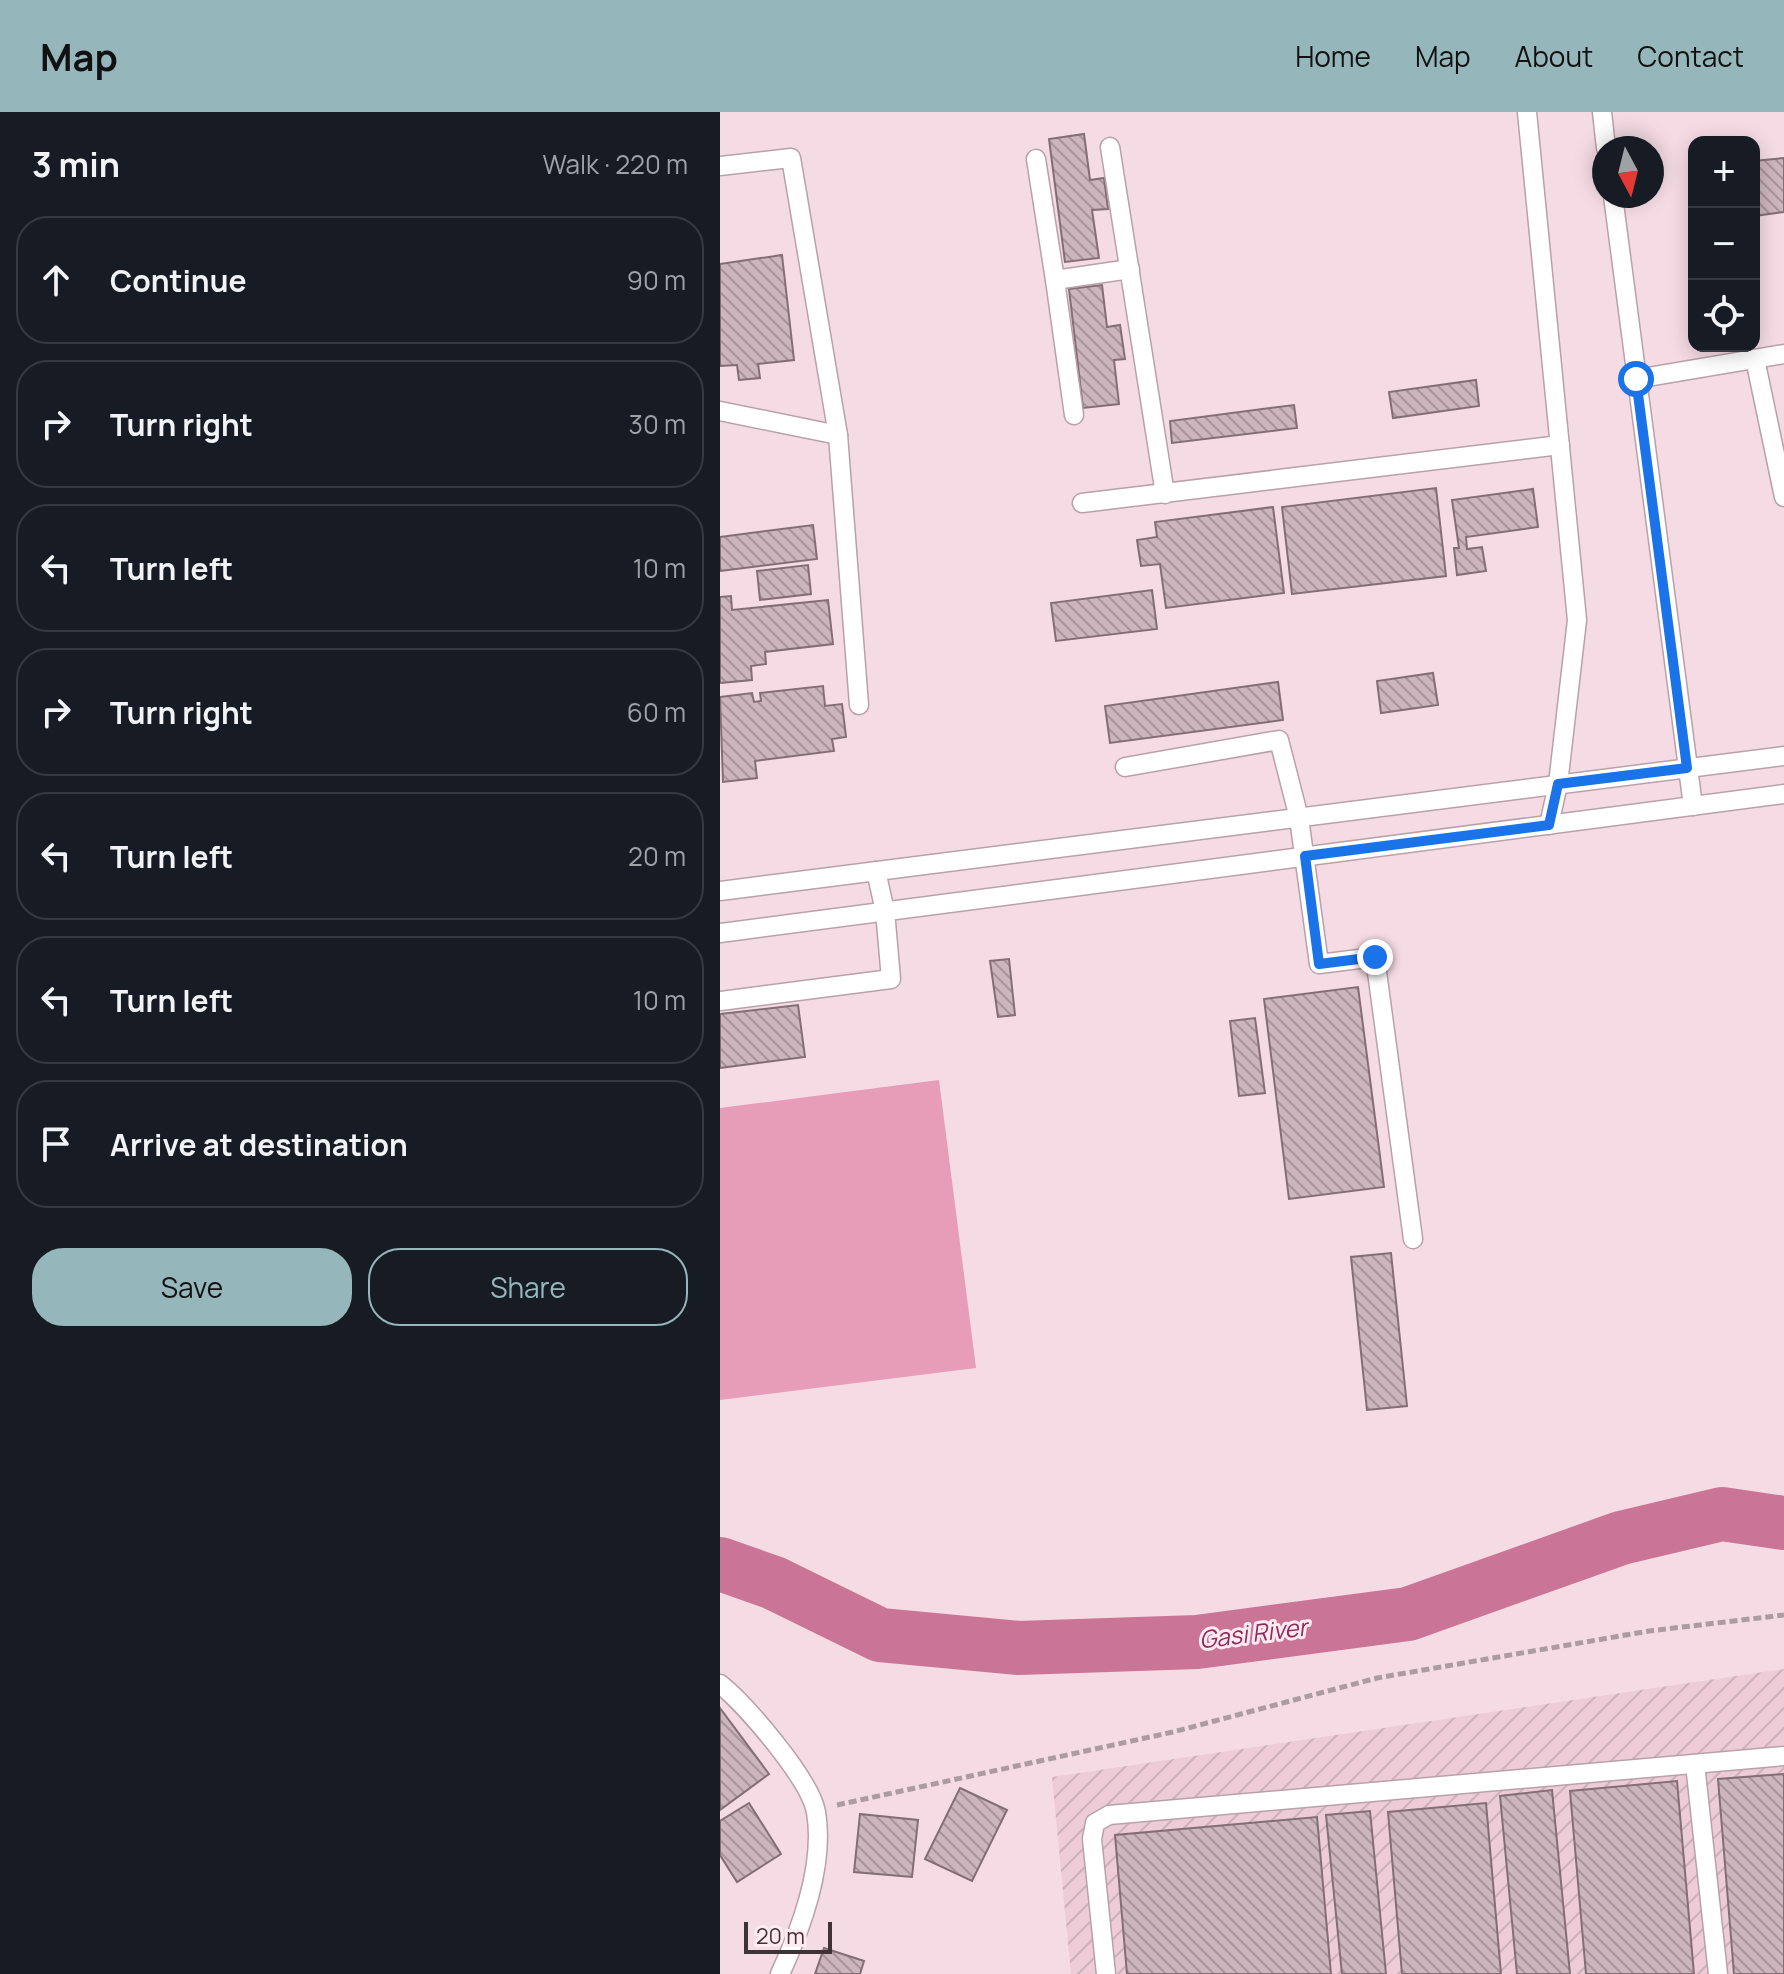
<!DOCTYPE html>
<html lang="en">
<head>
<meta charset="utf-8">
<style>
  body { margin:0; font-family:Manrope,sans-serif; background:#242831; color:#f1f3f6 }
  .controls { position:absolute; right:24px; top:24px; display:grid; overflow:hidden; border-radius:16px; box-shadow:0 4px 20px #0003 }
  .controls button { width:72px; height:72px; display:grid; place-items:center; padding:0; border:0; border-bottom:2px solid #363941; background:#171b24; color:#f1f3f6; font:40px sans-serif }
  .compass { position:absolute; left:872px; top:24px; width:72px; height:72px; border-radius:50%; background:#171b24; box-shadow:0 4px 20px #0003; rotate:173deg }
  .scale { position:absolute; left:24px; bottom:20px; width:88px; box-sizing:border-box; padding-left:8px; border:4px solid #3e3437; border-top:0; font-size:22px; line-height:28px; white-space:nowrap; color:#3e3437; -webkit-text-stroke:6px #ffeaf1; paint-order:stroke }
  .stop { position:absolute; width:24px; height:24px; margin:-18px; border:6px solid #1a73e8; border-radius:50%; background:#fff }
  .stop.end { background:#1a73e8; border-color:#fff; box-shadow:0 2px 8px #0008 }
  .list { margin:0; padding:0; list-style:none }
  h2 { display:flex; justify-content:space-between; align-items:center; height:104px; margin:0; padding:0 32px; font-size:34px }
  h2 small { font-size:26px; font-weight:400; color:#9ea1a6 }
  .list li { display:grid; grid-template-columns:52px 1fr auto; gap:24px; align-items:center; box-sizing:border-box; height:128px; margin:0 16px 16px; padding:0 16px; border:2px solid #363941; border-radius:32px }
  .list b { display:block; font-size:30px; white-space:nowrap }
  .list em { font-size:26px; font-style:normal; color:#9ea1a6 }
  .actions { display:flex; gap:16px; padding:24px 32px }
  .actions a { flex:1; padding:18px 0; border:2px solid #95b7bc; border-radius:32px; text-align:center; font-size:28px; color:#95b7bc }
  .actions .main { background:#95b7bc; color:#111 }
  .icon { flex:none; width:44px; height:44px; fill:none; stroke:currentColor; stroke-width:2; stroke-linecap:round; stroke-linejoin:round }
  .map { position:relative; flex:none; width:1064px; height:1862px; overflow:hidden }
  header { display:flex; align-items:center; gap:48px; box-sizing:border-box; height:112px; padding:0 40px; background:#95b7bc; color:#111 }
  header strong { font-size:38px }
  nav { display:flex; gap:44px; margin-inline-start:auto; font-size:28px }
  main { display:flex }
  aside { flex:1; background:#171b24 }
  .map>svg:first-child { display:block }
</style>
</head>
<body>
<header>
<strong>Map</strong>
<nav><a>Home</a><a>Map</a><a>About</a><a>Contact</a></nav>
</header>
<main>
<aside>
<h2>3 min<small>Walk · 220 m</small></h2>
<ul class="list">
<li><svg class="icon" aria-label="ahead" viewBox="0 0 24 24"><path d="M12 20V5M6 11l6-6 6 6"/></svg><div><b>Continue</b></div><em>90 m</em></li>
<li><svg class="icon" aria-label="right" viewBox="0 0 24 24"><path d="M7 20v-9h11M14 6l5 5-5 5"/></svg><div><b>Turn right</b></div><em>30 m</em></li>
<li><svg class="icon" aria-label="left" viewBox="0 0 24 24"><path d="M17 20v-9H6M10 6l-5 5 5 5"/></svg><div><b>Turn left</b></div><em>10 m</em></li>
<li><svg class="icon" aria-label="right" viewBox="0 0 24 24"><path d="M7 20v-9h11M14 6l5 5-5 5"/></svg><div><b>Turn right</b></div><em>60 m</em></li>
<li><svg class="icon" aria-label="left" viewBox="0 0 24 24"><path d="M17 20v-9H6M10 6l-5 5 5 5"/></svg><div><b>Turn left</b></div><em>20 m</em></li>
<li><svg class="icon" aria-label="left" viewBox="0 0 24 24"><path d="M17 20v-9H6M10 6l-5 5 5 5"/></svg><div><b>Turn left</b></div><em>10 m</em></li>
<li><svg class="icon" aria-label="arrive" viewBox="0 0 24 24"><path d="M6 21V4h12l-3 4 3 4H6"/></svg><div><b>Arrive at destination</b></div></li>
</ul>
<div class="actions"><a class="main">Save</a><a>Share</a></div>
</aside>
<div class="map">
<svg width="1064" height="1862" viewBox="0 0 1064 1862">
  <defs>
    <pattern id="industrial-furrows" width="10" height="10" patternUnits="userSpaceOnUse" patternTransform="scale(2)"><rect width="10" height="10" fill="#edccd8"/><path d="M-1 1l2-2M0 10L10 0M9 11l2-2" fill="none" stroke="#ccb0ba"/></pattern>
    <pattern id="building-back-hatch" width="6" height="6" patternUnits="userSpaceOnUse" patternTransform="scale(2)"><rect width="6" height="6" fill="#cdb5bd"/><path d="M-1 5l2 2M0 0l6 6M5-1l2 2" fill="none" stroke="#a8949a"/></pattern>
  </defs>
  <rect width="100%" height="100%" fill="#f5dbe4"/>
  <polygon fill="url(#industrial-furrows)" points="1064,1557 1064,1862 351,1862 332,1665"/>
  <polygon fill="#e79cb8" points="219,968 256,1256 0,1288 0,996"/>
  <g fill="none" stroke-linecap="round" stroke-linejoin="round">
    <polyline stroke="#ca7496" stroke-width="54" points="0,1452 54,1471 160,1523 299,1536 477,1530 688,1502 901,1426 1002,1402 1064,1411"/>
  </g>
  <g fill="url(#building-back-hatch)" stroke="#846e76" stroke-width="2">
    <polygon points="364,22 370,68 384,66 388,97 372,98 379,146 345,150 329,27"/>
    <polygon points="1064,46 1064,100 1034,104 1034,49"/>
    <polygon points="62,143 74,248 38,252 40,266 19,268 17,253 0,254 0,152"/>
    <polygon points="382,173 387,215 400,213 405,247 394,248 399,292 363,296 349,177"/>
    <polygon points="756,268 759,294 673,306 669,280"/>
    <polygon points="574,293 577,316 452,331 450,309"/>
    <polygon points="716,376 726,464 572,482 562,395"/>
    <polygon points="813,377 818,415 746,425 747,437 762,435 766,459 737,463 734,436 739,436 732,388"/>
    <polygon points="553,395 564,481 446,496 440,452 421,454 417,428 437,425 435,410"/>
    <polygon points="93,413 97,447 0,459 0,425"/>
    <polygon points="88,453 91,482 40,488 37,459"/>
    <polygon points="432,478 437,517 336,529 331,491"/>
    <polygon points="11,484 12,498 108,488 113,532 45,540 46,552 31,554 32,568 0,571 0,485"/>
    <polygon points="713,561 718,593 661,601 657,569"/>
    <polygon points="558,570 563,608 390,631 385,594"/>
    <polygon points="103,574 105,594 122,592 126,625 112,627 114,639 35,649 37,666 3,670 0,585 32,581 34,590 41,589 40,581"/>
    <polygon points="289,847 295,903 278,905 270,849"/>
    <polygon points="638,875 664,1075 569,1087 544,887"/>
    <polygon points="78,893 85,945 0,956 0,902"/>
    <polygon points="535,906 545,981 519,984 510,909"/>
    <polygon points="671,1141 687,1294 647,1298 631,1145"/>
    <polygon points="0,1596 49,1662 0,1698"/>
    <polygon points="1064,1662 1064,1862 1014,1862 998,1667"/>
    <polygon points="957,1669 974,1862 866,1862 850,1679"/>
    <polygon points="240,1676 287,1698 252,1769 205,1747"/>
    <polygon points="832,1678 850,1862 797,1862 780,1684"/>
    <polygon points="29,1691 61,1742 17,1770 0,1743 0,1709"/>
    <polygon points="766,1691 781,1862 682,1862 668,1700"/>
    <polygon points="650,1699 666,1862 622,1862 606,1703"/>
    <polygon points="140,1702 198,1708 192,1765 134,1760"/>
    <polygon points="597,1705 611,1862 407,1862 395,1723"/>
    <polygon points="104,1836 144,1849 140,1862 95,1862"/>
  </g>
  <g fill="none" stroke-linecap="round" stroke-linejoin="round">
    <g stroke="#b9a1a9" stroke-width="21">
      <g id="lane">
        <polyline points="807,0 857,508 838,672 829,713"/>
        <polyline points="882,0 886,36"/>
        <polyline points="390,35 445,382"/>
        <polyline points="316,47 335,168"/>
        <polyline points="0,54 71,46 118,323"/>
        <polyline points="893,84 973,694"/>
        <polyline points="1035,247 1064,385"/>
        <polyline points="916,267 1064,242"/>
        <polyline points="0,299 118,323 139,593"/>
        <polyline points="354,303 335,168 410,157"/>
        <polyline points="362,391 840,333"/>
        <polyline points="405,655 559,628 579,706 599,852 655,845 693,1127"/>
        <polyline points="0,779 1064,644"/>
        <polyline points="0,821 1064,682"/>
        <polyline points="0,889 171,867 165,799 156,759"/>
        <path d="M0,1572C26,1593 90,1667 96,1700C105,1753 82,1815 60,1862"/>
        <polyline points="975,1652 998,1862"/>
        <polyline points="386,1862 372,1727 375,1711 389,1703 1064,1644"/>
      </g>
    </g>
    <polyline stroke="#ae9ba1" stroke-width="5" stroke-dasharray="8 4" stroke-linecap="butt" points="117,1693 453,1620 657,1566 929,1519 1064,1503"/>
    <use href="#lane" stroke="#fff" stroke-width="18"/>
  </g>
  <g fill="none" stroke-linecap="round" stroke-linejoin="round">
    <polyline stroke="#1a73e8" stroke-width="10" points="655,845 599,852 585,744 829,713 838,672 967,656 916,267"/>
  </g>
  <g text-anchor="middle" stroke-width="6" stroke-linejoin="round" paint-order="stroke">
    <g font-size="24" font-style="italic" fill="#902a5a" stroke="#ffeaf1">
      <text transform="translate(533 1522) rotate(-7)" y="8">Gasi River</text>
    </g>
  </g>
</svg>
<div class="controls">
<button>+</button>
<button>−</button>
<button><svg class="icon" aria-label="locate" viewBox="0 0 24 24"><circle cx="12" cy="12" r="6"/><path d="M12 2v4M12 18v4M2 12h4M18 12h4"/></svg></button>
</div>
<svg class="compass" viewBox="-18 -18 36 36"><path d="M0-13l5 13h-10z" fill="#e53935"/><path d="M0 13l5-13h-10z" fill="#9ea1a6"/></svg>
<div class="scale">20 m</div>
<div class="stop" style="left:916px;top:267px"></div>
<div class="stop end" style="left:655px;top:845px"></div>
</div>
</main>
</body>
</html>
